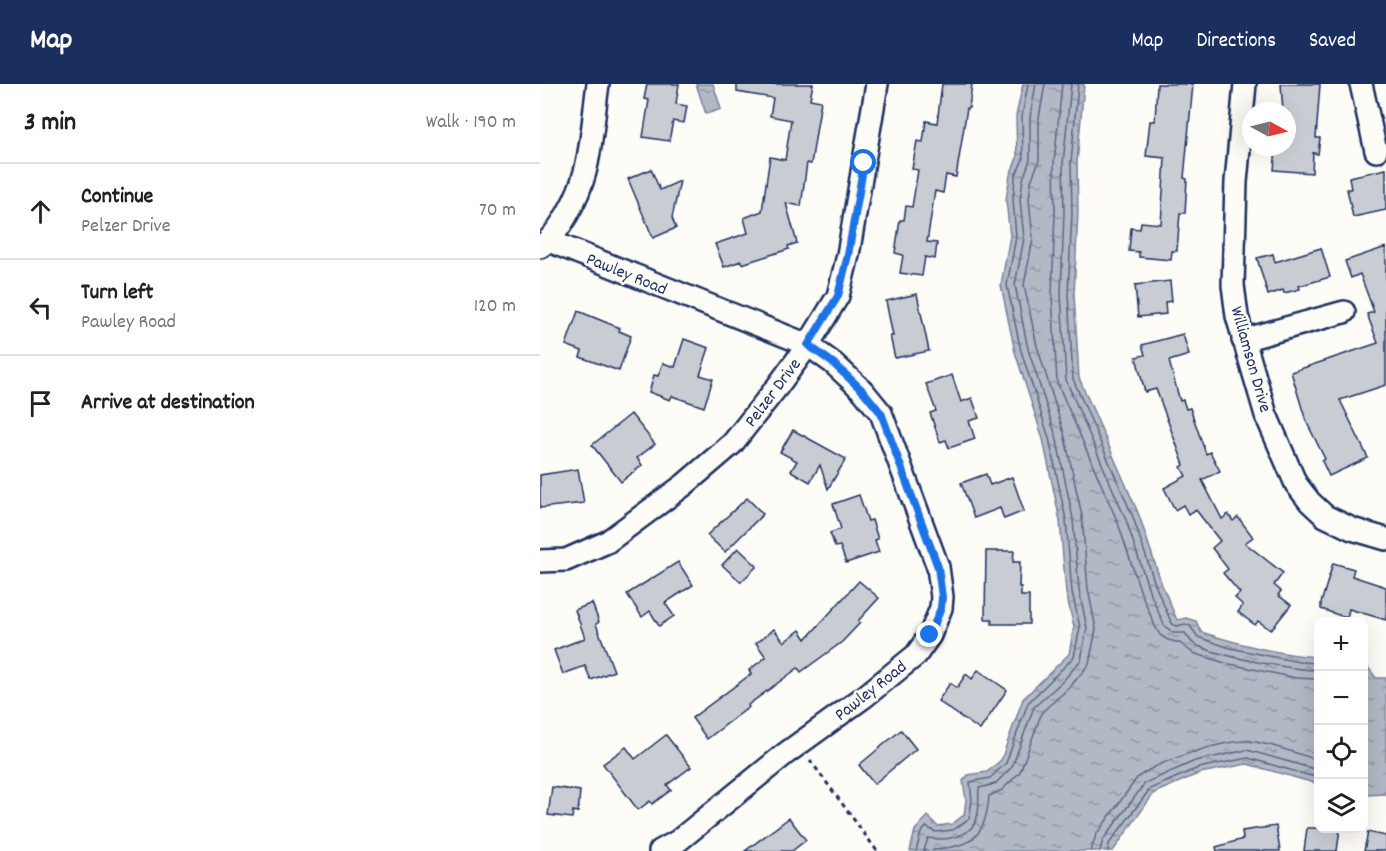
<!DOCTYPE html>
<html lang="en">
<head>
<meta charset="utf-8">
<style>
  body { margin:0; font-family:Dekko,sans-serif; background:#f6f6f6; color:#202124 }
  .controls { position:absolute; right:18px; bottom:18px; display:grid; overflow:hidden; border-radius:12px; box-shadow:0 6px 24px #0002 }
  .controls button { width:54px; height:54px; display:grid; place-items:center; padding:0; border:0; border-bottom:2px solid #e0e0e0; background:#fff; color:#202124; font:30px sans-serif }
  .compass { position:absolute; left:702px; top:18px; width:54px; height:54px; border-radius:50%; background:#fff; box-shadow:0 6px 24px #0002; rotate:97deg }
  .stop { position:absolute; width:18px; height:18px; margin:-14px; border:4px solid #1a73e8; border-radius:50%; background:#fff }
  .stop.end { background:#1a73e8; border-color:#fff; box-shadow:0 2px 6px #0008 }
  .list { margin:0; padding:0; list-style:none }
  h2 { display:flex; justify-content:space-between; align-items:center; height:78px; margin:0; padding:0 24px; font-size:26px }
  h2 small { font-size:20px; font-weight:400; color:#757577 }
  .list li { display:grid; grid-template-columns:39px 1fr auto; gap:18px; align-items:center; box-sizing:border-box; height:96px; padding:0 24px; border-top:2px solid #e0e0e0 }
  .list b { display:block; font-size:22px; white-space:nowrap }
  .list p { margin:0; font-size:20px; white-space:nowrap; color:#757577 }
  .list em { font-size:20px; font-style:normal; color:#757577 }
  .icon { flex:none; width:33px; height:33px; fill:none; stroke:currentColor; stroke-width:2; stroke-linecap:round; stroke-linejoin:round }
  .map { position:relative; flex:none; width:846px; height:767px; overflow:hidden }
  header { display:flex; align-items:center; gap:36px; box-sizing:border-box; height:84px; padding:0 30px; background:#1b2f5e; color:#fff }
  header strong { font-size:28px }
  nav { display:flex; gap:33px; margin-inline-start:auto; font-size:21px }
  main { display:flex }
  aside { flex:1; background:#fff }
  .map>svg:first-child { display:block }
</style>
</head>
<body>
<header>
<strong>Map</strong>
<nav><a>Map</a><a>Directions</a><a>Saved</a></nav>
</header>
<main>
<aside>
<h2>3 min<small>Walk · 190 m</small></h2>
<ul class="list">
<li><svg class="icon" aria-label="ahead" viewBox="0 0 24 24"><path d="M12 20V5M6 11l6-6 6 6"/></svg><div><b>Continue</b><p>Pelzer Drive</p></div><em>70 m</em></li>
<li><svg class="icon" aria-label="left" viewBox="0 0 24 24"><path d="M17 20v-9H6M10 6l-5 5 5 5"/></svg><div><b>Turn left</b><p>Pawley Road</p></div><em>120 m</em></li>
<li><svg class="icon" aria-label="arrive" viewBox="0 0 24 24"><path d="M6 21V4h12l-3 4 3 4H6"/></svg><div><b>Arrive at destination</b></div></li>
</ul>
</aside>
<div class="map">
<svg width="846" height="767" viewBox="0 0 846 767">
  <defs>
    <pattern id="water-ripples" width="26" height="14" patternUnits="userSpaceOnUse" patternTransform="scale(1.5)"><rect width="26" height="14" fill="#b3b8c5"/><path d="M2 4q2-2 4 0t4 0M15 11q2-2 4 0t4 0" fill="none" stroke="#9196a3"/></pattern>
  </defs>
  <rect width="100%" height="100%" fill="#fdfcf7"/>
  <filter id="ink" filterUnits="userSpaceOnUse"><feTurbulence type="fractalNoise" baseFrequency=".0167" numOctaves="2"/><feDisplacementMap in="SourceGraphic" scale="12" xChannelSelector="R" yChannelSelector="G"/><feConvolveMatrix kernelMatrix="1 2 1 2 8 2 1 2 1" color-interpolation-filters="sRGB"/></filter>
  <g filter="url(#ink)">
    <g fill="url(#water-ripples)" stroke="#76819c" stroke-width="1.5">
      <polygon points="156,0 173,0 181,25 166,30"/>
      <path d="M483,0H544L537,79L538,128L534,210L539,294L599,431L622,501L637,536L646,534L656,537L661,548C698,560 739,571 778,573V700L707,680L660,689L614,709L573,767H370L375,746L388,732L397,742L412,740L424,731L426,716L423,697L428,691L447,688L461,676L483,615L529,570L534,543L526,509L520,437L503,355L475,268L461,201L470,152L466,116L470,91L477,74L476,32Z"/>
      <polygon points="824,578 836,594 846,594 846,710 824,711"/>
    </g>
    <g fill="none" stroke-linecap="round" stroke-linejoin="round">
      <g stroke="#586687" stroke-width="1.5">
        <polyline points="522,0 514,79 515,128 512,210 517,298 578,439 601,509 616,544 620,551 628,556 640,559 653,569 685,579 756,594 778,595"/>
        <path d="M531,0L523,79L524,128L521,210L526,296L586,436L609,506L624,541L633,549H645C648,553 650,557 654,560C676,572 753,586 778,586"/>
        <polyline points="538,0 531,79 532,129 528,210 533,295 593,433 616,503 632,540 637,542 645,540 650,542 658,553 690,564 759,578 778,579"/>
        <polyline points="376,767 381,749 386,743 396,748 413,746 429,735 432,716 430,698 450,694 466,679 488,619 534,573 540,543 532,508 526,436 509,354 481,267 467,201 476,153 473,116 475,93 483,75 482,32 488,0"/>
        <path d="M384,767L388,754C404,757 432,754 437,733C440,724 438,714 439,704L455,700L472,683L494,623L523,597L541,576L547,544L539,506L533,435L516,352L488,265L475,201L484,154L480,116L483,95L490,76V33L496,0"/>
        <path d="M393,767L395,765C434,763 446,750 449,712L462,706L480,688L502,628L530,603L549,580L556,545L548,505L542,432L524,349L497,262L484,201L493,155L489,116L491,97L499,77V34L505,0"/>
        <path d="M551,767L556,751L597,694C617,677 681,657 707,657C723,657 761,671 778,676"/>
        <polyline points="560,767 563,756 605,699 655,677 707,666 778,686"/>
        <polyline points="568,767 569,760 610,705 658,684 708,674 778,694"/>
      </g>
    </g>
    <g fill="#c9ccd3" stroke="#1b2f5e" stroke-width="1.5">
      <polygon points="107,0 139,0 136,20 147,22 144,39 133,37 129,57 103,53 109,16 104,15"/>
      <polygon points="197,0 273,0 270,15 281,17 271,80 267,79 261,122 246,119 257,159 248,162 249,165 202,180 201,177 184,183 175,160 208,149 204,134 222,127 230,73 245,76 251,36 230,32 233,14 197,8"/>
      <polygon points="402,0 432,0 429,24 427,24 416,93 406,91 403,109 395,107 387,158 397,159 395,175 385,173 382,192 360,189 363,171 355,169 360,136 364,136 366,122 372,123 378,86 372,85 377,57 383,58 386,37 397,39"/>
      <polygon points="617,0 653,0 644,94 647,95 645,129 640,129 637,167 632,167 631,176 599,173 599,168 589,167 591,144 600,145 601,138 621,140 625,74 606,72 610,37 615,37"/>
      <polygon points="741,0 780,0 776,54 780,54 778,70 773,69 772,89 734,86 736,63 747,63 747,27 743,27"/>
      <polygon points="111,85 120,106 140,97 132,134 136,144 113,154 88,95"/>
      <polygon points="846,85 846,126 813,133 807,105 811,105 809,93"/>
      <polygon points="846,163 846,301 800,316 828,374 789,392 782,377 785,375 766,337 751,288 838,259 827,230 834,228 820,190 811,194 805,177"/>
      <polygon points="781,164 790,193 759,202 760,205 744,209 743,206 728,211 717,174 733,170 735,178"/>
      <polygon points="630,197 632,217 625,218 626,230 598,233 595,201"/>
      <polygon points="377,210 389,267 355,274 350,252 353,252 346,217"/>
      <polygon points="38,227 80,244 79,247 91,252 79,287 40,273 42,267 26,261"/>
      <polygon points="643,250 649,271 629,277 640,317 643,316 646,325 650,324 666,370 670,368 680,387 662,396 682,435 688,430 693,437 698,433 713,453 705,459 743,489 734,501 741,507 738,511 751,521 731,546 718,537 715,541 698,528 703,521 695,514 700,509 683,489 688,485 672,464 680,457 656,426 648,430 643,421 635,426 624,404 646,392 641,383 644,381 616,305 605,308 596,273 605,271 602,261"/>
      <polygon points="144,255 169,264 160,291 173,295 164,323 132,312 130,316 109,308 114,291 118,292 123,279 135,283"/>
      <polygon points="412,291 421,318 432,314 439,334 429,337 435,355 409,364 406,356 400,358 390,329 396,327 386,300"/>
      <polygon points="91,330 115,360 97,374 102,381 81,398 52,361"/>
      <polygon points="253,346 306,375 288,405 280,381 270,398 251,387 257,377 240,368"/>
      <polygon points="38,385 44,419 0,424 0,391"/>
      <polygon points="446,390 450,401 472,393 484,427 464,435 460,424 434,434 421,399"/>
      <polygon points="319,411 328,437 332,436 338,455 335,456 339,468 306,479 300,462 295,463 290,449 301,445 293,420"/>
      <polygon points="207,414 223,430 185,468 167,451"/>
      <polygon points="198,464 217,482 201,498 182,481"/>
      <polygon points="446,467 474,467 473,478 480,478 479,503 481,503 481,512 489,512 489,540 452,540 452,535 445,535"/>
      <polygon points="138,478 153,501 125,519 134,532 119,542 110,527 102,533 87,510"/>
      <polygon points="793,479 814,485 812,492 846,503 846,536 809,525 807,534 781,525 781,519"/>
      <polygon points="319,497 339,514 318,537 320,539 302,558 261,588 258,584 208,621 209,623 167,655 152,634 211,590 209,586 226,573 216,559 234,545 244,558 260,546 266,555"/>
      <polygon points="52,519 59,538 56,540 74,587 51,596 45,582 23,590 14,566 45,554 35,526"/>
      <polygon points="438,586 467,606 440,646 398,617 410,599 417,604 426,590 432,595"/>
      <polygon points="361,646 376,665 334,700 319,681"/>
      <polygon points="126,651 151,683 127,701 131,706 112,720 110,717 98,726 63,680 86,663 95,675"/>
      <polygon points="12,703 40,707 38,728 33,727 32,734 8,731"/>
      <polygon points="249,734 266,756 252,767 205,767"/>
      <polygon points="736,742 740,767 677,767 676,763 703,755 702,747"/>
      <polygon points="767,744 800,744 797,767 764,767"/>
      <polygon points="828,748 846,752 846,767 824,767"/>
    </g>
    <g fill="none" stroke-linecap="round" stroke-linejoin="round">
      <g stroke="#1b2f5e" stroke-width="26">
        <g id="minor">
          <polyline points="705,0 696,98 693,201 697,232 726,331 756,400 770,418 785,432 812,445 846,455"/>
          <polyline points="821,0 836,67"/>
          <polyline points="9,157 268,261 293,279 323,307 341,329 398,483 402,513 401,524 390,551 376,571 324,613 245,670 138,757 120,767"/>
          <path d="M0,163C20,150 39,111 45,88C52,62 54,27 58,0"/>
          <polyline points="703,256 804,228"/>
          <polyline points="0,477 26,476 67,458 144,401 192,360 237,303 268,261 298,212 308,171 337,0"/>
        </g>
      </g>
      <polyline stroke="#1b2f5e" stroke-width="3" stroke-dasharray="4.5 4.5" stroke-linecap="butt" points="270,676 337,767"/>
      <use href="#minor" stroke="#fdfcf7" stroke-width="21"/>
    </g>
  </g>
  <g fill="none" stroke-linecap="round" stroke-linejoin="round" filter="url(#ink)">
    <polyline stroke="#1a73e8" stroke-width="8" points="324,79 308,171 298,212 268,261 293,279 323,307 341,329 398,483 402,513 401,524 390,551"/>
  </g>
  <g text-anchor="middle" stroke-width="5" stroke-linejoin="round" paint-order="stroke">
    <g font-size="18" fill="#1b2f5e" stroke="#fdfcf7">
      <text transform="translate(87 189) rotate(22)" y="6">Pawley Road</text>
      <text transform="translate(712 275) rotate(74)" y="6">Williamson Drive</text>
      <text transform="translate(232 308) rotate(-53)" y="6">Pelzer Drive</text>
      <text transform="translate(330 606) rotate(-38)" y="6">Pawley Road</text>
    </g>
  </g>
</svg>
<div class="controls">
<button>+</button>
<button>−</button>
<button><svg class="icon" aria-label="locate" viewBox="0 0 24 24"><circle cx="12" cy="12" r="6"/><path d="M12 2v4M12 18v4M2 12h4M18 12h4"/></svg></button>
<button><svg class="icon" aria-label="layers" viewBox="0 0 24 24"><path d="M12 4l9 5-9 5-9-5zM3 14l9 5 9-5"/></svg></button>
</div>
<svg class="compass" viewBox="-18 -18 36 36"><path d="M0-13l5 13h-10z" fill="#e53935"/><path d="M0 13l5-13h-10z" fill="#757577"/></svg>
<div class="stop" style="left:324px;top:79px"></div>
<div class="stop end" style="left:390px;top:551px"></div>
</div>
</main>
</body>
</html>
